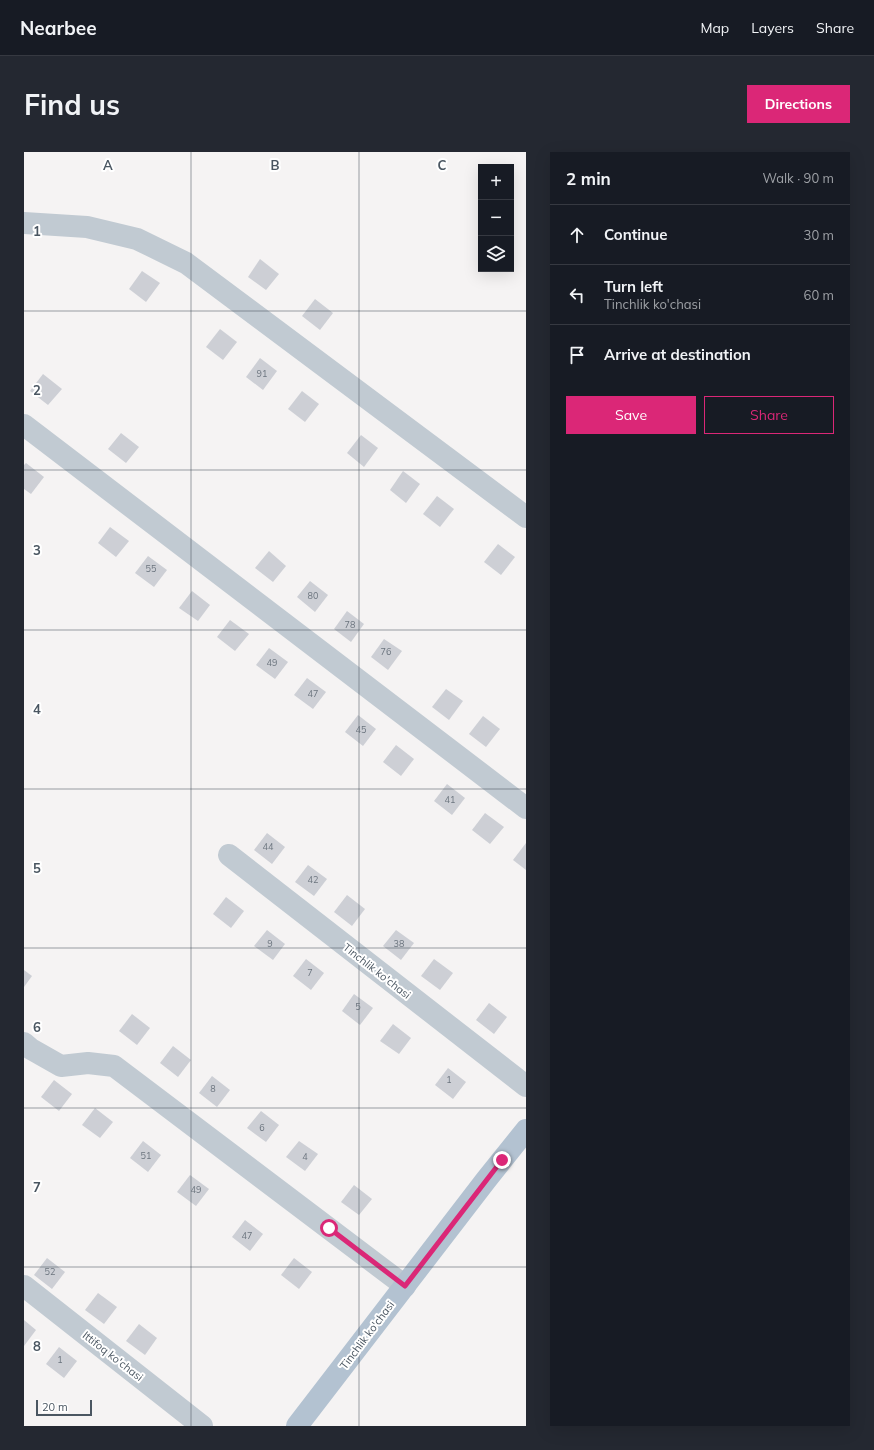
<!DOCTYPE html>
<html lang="en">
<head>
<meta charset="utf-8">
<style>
  body { margin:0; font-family:Mulish,sans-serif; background:#242831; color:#f1f3f6 }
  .controls { position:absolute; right:12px; top:12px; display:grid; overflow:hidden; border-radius:0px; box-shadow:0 4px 16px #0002 }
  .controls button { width:36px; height:36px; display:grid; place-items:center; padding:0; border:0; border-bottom:1px solid #363941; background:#171b24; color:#f1f3f6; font:20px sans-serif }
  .scale { position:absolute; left:12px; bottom:10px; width:56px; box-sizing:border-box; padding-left:4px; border:2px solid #4a5661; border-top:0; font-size:11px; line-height:14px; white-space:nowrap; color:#4a5661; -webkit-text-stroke:3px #fff; paint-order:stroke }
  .stop { position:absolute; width:12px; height:12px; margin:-9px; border:3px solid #db2777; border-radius:50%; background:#fff }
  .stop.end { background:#db2777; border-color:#fff; box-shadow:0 1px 4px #0008 }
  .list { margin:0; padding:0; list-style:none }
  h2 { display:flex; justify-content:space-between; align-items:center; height:52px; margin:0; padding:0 16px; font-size:17px }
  h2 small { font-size:13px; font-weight:400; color:#9ea1a6 }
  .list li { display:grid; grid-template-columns:26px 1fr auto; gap:12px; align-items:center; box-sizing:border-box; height:60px; padding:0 16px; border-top:1px solid #363941 }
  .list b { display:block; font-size:15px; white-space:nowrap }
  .list p { margin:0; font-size:13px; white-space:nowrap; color:#9ea1a6 }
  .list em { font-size:13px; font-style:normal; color:#9ea1a6 }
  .actions { display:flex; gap:8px; padding:12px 16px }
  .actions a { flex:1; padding:9px 0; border:1px solid #db2777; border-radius:0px; text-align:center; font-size:14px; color:#db2777 }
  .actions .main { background:#db2777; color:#fff }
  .icon { flex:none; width:22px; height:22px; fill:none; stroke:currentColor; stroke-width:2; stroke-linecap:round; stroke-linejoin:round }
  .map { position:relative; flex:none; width:502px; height:1274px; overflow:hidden; border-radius:0px }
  header { display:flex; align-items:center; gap:24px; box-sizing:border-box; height:56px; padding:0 20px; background:#171b24; border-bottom:1px solid #363941 }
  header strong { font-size:19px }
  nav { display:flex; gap:22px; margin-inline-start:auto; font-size:14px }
  .intro { display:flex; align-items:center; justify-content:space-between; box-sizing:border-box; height:96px; padding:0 24px }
  h1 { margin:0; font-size:28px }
  .button { padding:10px 18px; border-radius:0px; background:#db2777; color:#fff; font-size:14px; font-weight:700 }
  main { display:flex; gap:24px; padding:0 24px }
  aside { flex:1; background:#171b24; border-radius:0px; box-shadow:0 4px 16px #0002 }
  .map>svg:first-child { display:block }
</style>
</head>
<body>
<header>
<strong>Nearbee</strong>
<nav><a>Map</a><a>Layers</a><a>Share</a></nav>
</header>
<div class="intro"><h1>Find us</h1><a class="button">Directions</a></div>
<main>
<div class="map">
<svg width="502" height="1274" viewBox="0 0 502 1274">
  <rect width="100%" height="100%" fill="#f5f3f3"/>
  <g fill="#cdcfd5">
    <polygon points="236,107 255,122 242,138 224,125"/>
    <polygon points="118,119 136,131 122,150 105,137"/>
    <polygon points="291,147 309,161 296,178 278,164"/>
    <polygon points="196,177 213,190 199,208 182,195"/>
    <polygon points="236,206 253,219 239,238 222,225"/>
    <polygon points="19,222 38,237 24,253 6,239"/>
    <polygon points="278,239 295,252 281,270 264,257"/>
    <polygon points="97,281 115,295 102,311 84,297"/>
    <polygon points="337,283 354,296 340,315 323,301"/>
    <polygon points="2,311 20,325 7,342 0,337 0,313"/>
    <polygon points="379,319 396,332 382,351 366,338"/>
    <polygon points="413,344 430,357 416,375 399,362"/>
    <polygon points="86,375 105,389 92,405 74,391"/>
    <polygon points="474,392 491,405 477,423 460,410"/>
    <polygon points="245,399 262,414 249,430 231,416"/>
    <polygon points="124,404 143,418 130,435 111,421"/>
    <polygon points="286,429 304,443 291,460 273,445"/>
    <polygon points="168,439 186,453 174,469 155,456"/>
    <polygon points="323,459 340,472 327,490 310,477"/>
    <polygon points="206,468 225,482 211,499 193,485"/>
    <polygon points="360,487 378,499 364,518 347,505"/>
    <polygon points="245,496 264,510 251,527 232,513"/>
    <polygon points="283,526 302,540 289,557 270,543"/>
    <polygon points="422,537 439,549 425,568 408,555"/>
    <polygon points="334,563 352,577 339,594 321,580"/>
    <polygon points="459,564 476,577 462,595 445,582"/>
    <polygon points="372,593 390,607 377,624 359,610"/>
    <polygon points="423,632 441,646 428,663 410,649"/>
    <polygon points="461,661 480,675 466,692 448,678"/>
    <polygon points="243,681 261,695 248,712 230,698"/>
    <polygon points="502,691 502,718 489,708"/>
    <polygon points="284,713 303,727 290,744 271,730"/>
    <polygon points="323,743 341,757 328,774 310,760"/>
    <polygon points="202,745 220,759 207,776 189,762"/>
    <polygon points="243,778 261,792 249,808 230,794"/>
    <polygon points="372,778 390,791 377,808 359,794"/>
    <polygon points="282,807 300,821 287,838 269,824"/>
    <polygon points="410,807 429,821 416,838 397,824"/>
    <polygon points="0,818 8,824 0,835"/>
    <polygon points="330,842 349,856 336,873 318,859"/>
    <polygon points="465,851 483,865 470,882 452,868"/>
    <polygon points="108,862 126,876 113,893 95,879"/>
    <polygon points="369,872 387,886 375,902 356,889"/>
    <polygon points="149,894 167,908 154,925 136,911"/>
    <polygon points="424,916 442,930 429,947 411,933"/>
    <polygon points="188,924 206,938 193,955 175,941"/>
    <polygon points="30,928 48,942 35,959 17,945"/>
    <polygon points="71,956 89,970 76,986 58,973"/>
    <polygon points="237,959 255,973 242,990 223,976"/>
    <polygon points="119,989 137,1003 124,1020 106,1006"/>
    <polygon points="275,989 294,1002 281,1019 262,1005"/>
    <polygon points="166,1023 185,1037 172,1054 153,1040"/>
    <polygon points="330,1033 348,1047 335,1063 317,1050"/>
    <polygon points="221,1068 239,1082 226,1099 208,1085"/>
    <polygon points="23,1106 41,1120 28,1137 10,1123"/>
    <polygon points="270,1106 288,1120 275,1137 257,1123"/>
    <polygon points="74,1141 93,1155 80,1172 61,1158"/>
    <polygon points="0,1168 12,1178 0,1194"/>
    <polygon points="115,1172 133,1186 121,1203 102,1189"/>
    <polygon points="35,1195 53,1209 40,1226 22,1212"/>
  </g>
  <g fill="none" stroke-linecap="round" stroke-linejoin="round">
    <g stroke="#c1cad2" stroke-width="22">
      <polyline points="0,71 63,75 113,87 162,111 502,365"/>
      <polyline points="0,273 502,656"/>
      <polyline points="205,703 502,934"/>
      <polyline points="0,891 7,897 37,914 64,911 90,914 381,1134"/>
      <polyline points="0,1134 178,1274"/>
    </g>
    <polyline stroke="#b3c2d1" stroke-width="22" points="273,1274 462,1028 502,978"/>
  </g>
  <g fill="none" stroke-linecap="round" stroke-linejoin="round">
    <polyline stroke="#db2777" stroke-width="5" points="305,1076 381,1134 478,1008"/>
  </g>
  <path fill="none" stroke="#4a5661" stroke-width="1" stroke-opacity="0.55" d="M167,0V1274M335,0V1274M0,159H502M0,318H502M0,478H502M0,637H502M0,796H502M0,956H502M0,1115H502"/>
  <g text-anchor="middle" stroke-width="4" stroke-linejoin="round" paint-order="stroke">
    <g font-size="9" fill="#6b747e">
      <text x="238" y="225">91</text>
      <text x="127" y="420">55</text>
      <text x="289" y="447">80</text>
      <text x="326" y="476">78</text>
      <text x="362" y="503">76</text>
      <text x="248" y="514">49</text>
      <text x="289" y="545">47</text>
      <text x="337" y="581">45</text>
      <text x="426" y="651">41</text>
      <text x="244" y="698">44</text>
      <text x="289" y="731">42</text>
      <text x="246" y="795">9</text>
      <text x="375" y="795">38</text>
      <text x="286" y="824">7</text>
      <text x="334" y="858">5</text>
      <text x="425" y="931">1</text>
      <text x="189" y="940">8</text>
      <text x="238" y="979">6</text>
      <text x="122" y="1007">51</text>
      <text x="281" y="1008">4</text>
      <text x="172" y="1041">49</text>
      <text x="223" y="1087">47</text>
      <text x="26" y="1123">52</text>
      <text x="36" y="1211">1</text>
    </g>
    <g font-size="11" fill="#4a5661" stroke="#fff">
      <text transform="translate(353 819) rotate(38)" y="4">Tinchlik ko'chasi</text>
      <text transform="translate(343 1183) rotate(-53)" y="4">Tinchlik ko'chasi</text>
      <text transform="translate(89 1204) rotate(38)" y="4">Ittifoq ko'chasi</text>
    </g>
  </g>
  <g font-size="13" text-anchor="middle" font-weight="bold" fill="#4a5661" stroke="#fff" stroke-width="4" stroke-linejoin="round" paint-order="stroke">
    <text x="84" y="18">A</text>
    <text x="251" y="18">B</text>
    <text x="418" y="18">C</text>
    <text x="13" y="84">1</text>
    <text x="13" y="243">2</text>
    <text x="13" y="403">3</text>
    <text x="13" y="562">4</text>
    <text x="13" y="721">5</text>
    <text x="13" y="880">6</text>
    <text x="13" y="1040">7</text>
    <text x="13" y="1199">8</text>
  </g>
</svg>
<div class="controls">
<button>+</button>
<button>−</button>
<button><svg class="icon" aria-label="layers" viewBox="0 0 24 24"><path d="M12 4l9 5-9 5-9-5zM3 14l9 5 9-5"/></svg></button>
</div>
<div class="scale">20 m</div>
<div class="stop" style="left:305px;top:1076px"></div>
<div class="stop end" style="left:478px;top:1008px"></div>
</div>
<aside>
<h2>2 min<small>Walk · 90 m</small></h2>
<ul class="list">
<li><svg class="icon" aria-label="ahead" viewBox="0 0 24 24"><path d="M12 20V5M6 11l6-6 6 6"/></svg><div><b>Continue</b></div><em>30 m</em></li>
<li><svg class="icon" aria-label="left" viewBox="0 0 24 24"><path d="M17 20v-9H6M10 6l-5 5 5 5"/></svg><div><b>Turn left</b><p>Tinchlik ko'chasi</p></div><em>60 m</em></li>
<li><svg class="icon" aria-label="arrive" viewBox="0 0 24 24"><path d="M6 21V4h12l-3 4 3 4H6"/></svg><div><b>Arrive at destination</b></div></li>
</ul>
<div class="actions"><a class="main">Save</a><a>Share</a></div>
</aside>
</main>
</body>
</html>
